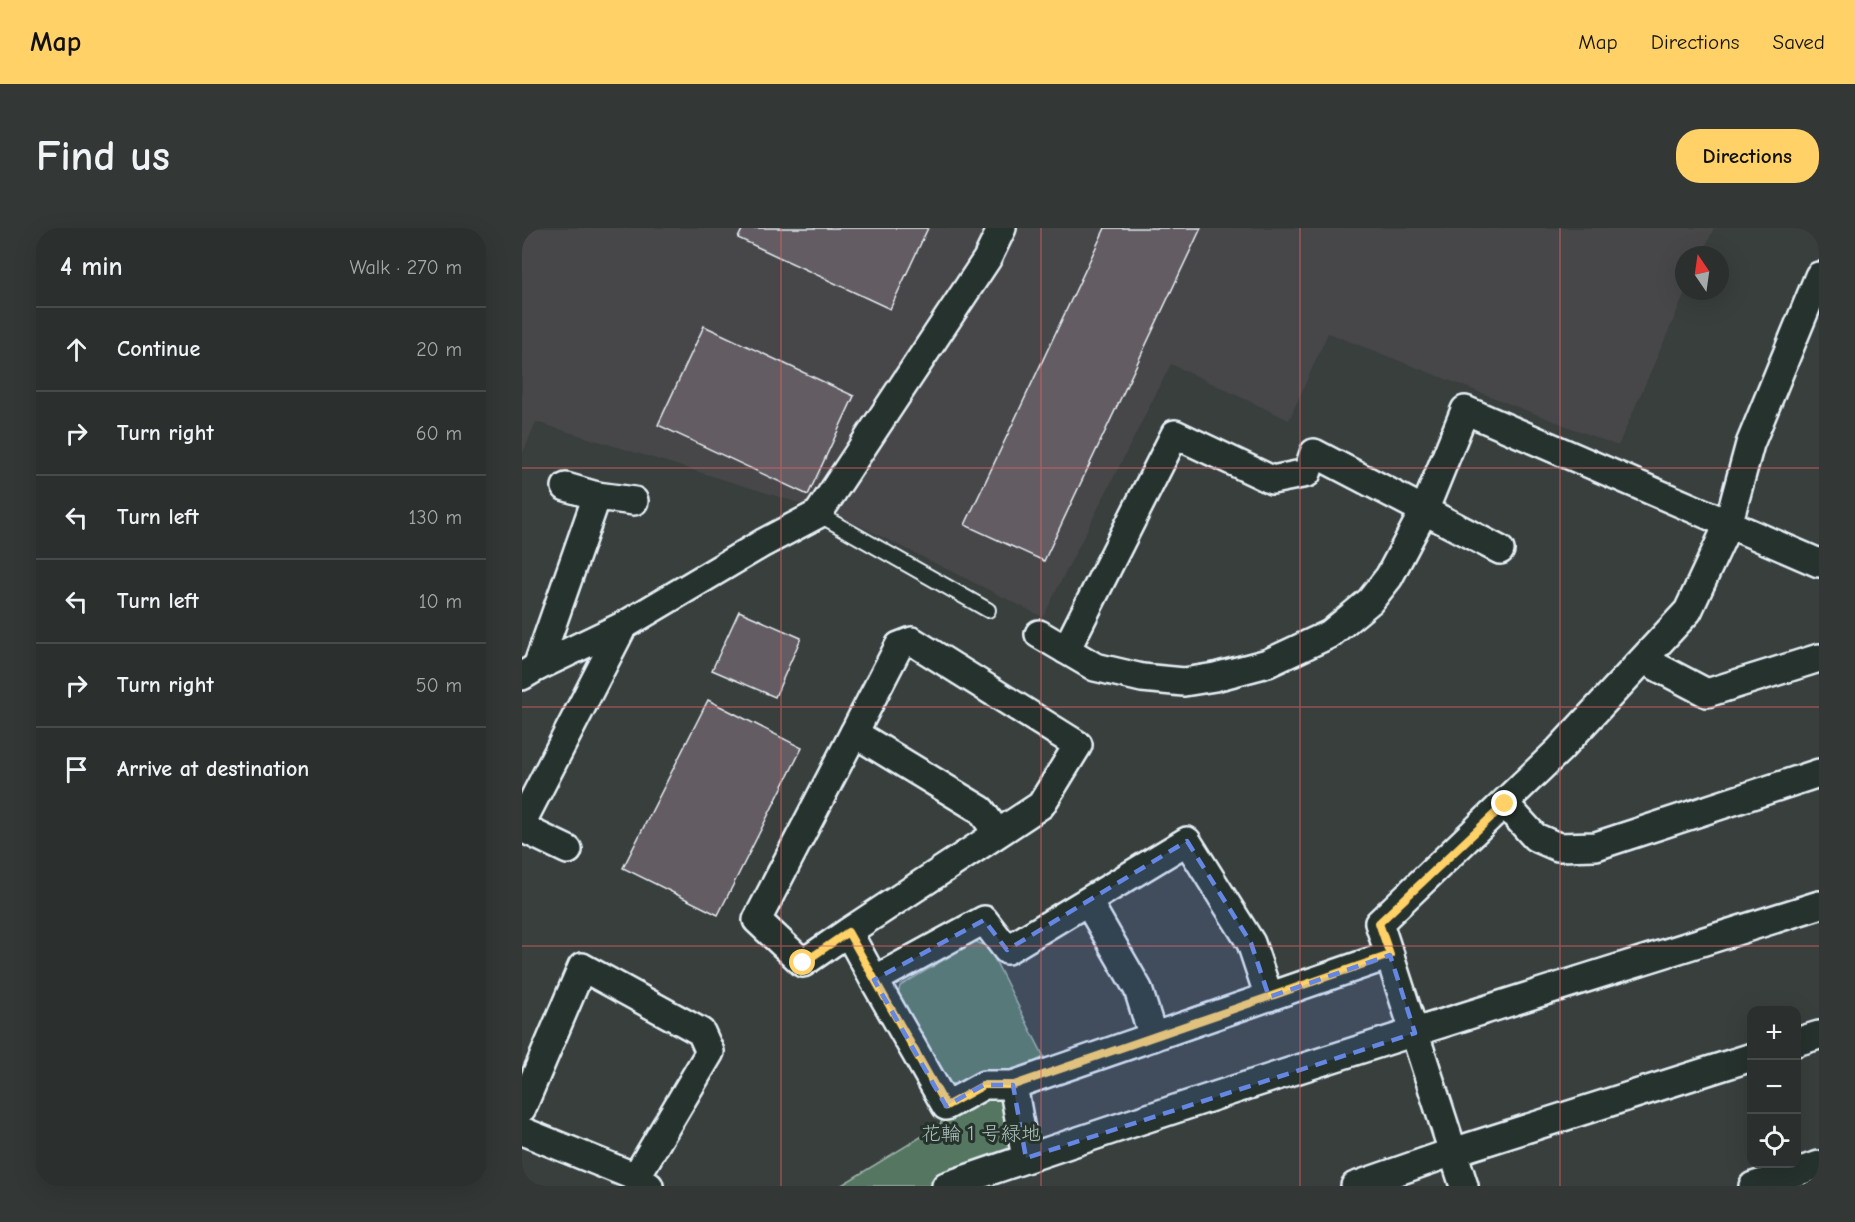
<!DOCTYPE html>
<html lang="en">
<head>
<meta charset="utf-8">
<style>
  body { margin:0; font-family:"Comic Neue","Klee One",sans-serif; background:#333736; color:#f1f3f6 }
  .controls { position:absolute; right:18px; bottom:18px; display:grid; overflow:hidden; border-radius:12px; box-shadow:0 6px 24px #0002 }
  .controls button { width:54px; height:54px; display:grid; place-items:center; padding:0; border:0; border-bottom:2px solid #474a4a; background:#2b2f2e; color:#f1f3f6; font:30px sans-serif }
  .compass { position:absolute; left:1153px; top:18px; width:54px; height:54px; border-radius:50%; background:#2b2f2e; box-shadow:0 6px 24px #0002; rotate:347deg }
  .stop { position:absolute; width:18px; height:18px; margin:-14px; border:4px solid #ffd166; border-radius:50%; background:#fff }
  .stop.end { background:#ffd166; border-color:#fff; box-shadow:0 2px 6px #0008 }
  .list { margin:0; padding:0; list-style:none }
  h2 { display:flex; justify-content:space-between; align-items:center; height:78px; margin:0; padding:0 24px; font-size:26px }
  h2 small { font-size:20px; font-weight:400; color:#a6a9aa }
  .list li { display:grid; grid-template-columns:39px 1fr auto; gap:18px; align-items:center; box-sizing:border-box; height:84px; padding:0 24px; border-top:2px solid #474a4a }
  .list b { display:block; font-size:22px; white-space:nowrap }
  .list em { font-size:20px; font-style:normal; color:#a6a9aa }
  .icon { flex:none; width:33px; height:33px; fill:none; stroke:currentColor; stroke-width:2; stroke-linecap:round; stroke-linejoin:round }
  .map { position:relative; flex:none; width:1297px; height:958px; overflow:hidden; border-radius:24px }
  header { display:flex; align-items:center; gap:36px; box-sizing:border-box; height:84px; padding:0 30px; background:#ffd166; color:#111 }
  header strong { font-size:28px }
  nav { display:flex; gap:33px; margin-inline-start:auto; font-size:21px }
  .intro { display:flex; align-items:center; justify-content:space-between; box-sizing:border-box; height:144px; padding:0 36px }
  h1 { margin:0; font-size:42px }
  .button { padding:15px 27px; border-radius:24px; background:#ffd166; color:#111; font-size:21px; font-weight:700 }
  main { display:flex; gap:36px; padding:0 36px }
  aside { flex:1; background:#2b2f2e; border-radius:24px; box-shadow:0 6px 24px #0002 }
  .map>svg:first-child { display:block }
</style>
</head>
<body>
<header>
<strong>Map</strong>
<nav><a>Map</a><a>Directions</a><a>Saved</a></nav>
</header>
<div class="intro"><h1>Find us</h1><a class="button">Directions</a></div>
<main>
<aside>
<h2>4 min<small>Walk · 270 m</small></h2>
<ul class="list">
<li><svg class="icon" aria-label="ahead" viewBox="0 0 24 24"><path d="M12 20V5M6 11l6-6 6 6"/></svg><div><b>Continue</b></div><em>20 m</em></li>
<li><svg class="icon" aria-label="right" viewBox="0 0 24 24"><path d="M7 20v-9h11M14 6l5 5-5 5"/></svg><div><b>Turn right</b></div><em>60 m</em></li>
<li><svg class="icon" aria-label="left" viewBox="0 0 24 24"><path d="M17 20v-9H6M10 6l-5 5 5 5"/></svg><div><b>Turn left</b></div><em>130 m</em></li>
<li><svg class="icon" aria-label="left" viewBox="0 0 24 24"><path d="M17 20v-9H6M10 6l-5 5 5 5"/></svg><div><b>Turn left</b></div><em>10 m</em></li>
<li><svg class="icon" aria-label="right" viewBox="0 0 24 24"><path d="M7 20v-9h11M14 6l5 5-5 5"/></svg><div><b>Turn right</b></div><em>50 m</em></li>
<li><svg class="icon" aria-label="arrive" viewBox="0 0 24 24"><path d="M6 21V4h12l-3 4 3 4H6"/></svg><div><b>Arrive at destination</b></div></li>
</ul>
</aside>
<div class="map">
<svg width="1297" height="958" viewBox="0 0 1297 958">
  <rect width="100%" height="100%" fill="#393f3d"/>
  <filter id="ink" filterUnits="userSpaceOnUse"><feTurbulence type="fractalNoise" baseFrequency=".0167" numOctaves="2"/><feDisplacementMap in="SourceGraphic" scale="12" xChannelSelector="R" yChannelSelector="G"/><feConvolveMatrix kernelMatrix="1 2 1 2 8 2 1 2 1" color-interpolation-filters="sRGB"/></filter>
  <g filter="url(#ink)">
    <polygon fill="#464748" points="0,0 1192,0 1180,27 1162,27 1162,63 1164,63 1096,218 806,105 767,192 649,136 521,389 316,287 14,194 0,227"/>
    <g fill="#557660" stroke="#9eb4ac" stroke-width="1.5">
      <polygon points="453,713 467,720 522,829 487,845 469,842 441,859 425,854 375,771 378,758"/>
      <polygon points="488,861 501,929 415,958 318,958 417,898 425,883"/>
    </g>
    <g fill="#645b62" stroke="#e8f1f8" stroke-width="1.5">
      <polygon points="221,0 406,0 368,81 216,10"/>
      <polygon points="583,0 679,0 522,333 443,297"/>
      <polygon points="182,98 332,168 286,267 136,197"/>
      <polygon points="217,383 279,410 253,469 190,442"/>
      <polygon points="186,472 280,520 196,687 101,640"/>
    </g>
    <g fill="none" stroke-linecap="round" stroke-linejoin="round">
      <g stroke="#e8f1f8" stroke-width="18">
        <polyline id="lane" points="296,286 466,382"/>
      </g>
      <g stroke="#e8f1f8" stroke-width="32">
        <g id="street">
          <polyline points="44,259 75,268 112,273"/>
          <polyline points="517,406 573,439 620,450 662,454 693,449 746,435 808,406 848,373 867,349 902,283 943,182 1297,335"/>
          <polyline points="544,422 653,206 750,252 785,245 792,225 978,322"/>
          <polyline points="1122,432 1185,465 1297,430"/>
          <polyline points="15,439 75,268"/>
          <polyline points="0,448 15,439 101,398 241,315 296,286 465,31 480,0"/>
          <polyline points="332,505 459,582 475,605"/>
          <polyline points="983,576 1013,609 1036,619 1074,618 1297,545"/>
          <polyline points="0,594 101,398"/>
          <polyline points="0,600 46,622"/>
          <polyline points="566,674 616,761 631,809"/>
          <polyline points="326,704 519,577 556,517 390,413 377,418 235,692 281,735 326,704 352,752"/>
          <polyline points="747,769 729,715 665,613 485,722 462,692 352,752 424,878 462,857 491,857 868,727"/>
          <polyline points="1274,814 1297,807"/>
          <polyline points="491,857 504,930"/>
          <polyline points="0,880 60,739 179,804 188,824 114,949"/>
          <polyline points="0,903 114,949 127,958"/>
          <path d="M424,958C713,858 1006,769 1297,677"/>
          <polyline points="833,958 931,924 1230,829"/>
          <polyline points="942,958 857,695 1037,522 1166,383 1206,297 1228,216 1297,48"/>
          <polyline points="1231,958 1297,937"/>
        </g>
      </g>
      <use href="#lane" stroke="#26332d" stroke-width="14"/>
      <use href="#street" stroke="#26332d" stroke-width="27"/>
    </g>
  </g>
  <g fill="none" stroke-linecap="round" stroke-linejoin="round" filter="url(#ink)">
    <polyline stroke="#ffd166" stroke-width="8" points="281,735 326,704 424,878 462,857 492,857 868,727 857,695 983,576"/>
  </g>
  <path fill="#6487e3" fill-opacity="0.2" stroke="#6487e3" stroke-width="4.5" stroke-dasharray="12 8" stroke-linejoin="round" d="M665,613L729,715L747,769L868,727L893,805L504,930L491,857H462L424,878L352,752L462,692L485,722Z"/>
  <path fill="none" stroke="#db6466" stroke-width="1.5" stroke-opacity="0.55" d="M259,0V958M519,0V958M778,0V958M1038,0V958M0,240H1297M0,479H1297M0,718H1297"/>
  <g text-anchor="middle" stroke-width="6" stroke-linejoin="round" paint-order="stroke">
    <g font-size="20" fill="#adc0bb" stroke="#26332d">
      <text x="459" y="912">花輪１号緑地</text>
    </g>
  </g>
</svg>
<div class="controls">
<button>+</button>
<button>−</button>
<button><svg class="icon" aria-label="locate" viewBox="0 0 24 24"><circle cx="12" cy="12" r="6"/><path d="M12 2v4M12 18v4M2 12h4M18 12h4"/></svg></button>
</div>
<svg class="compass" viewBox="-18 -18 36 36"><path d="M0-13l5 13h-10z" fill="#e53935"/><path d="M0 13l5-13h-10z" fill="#a6a9aa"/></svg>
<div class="stop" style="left:281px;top:735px"></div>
<div class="stop end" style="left:983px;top:576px"></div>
</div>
</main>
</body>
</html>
